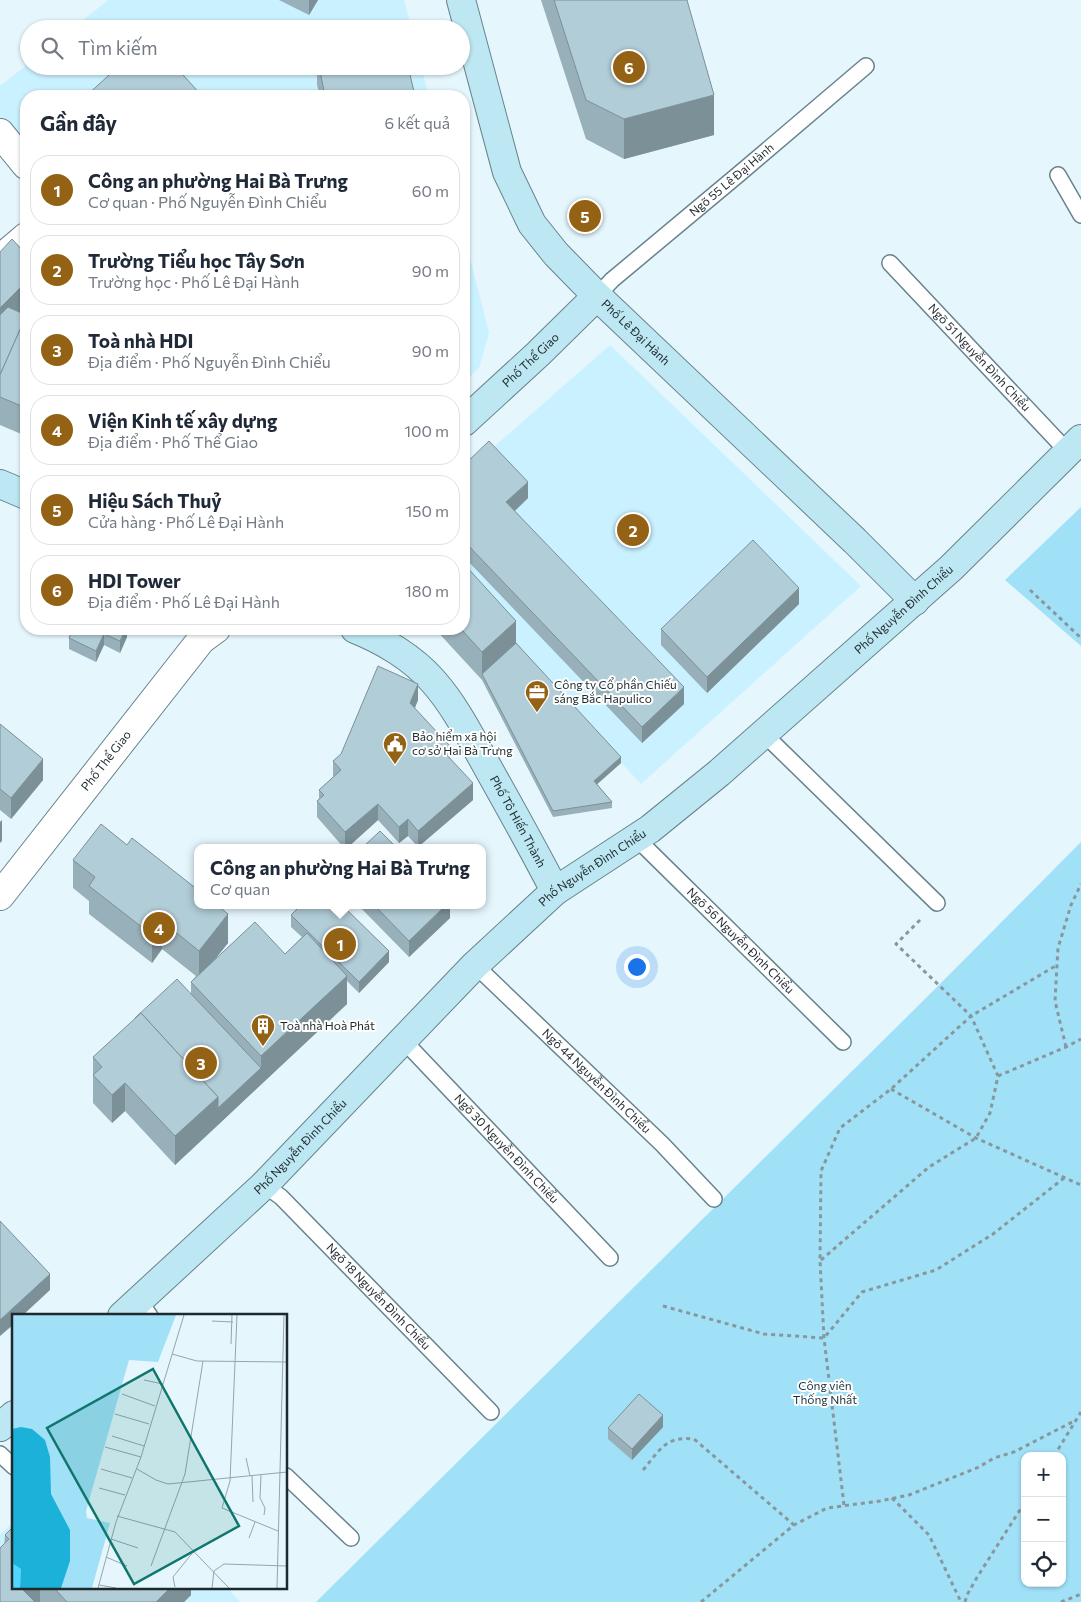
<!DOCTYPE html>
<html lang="vi">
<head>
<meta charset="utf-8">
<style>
  body { margin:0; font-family:Commissioner,sans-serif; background:#f6f6f7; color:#1f2937 }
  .controls { position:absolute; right:15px; bottom:15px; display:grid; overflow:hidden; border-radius:10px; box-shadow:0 1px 4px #0004 }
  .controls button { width:45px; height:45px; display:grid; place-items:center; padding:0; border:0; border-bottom:1px solid #e0e1e3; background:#fff; color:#1f2937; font:25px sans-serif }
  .you { position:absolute; left:636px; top:966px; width:18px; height:18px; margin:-12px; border:4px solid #fff; border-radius:50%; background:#1a73e8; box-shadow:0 0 0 8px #1a73e833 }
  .badge { display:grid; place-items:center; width:32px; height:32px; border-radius:50%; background:#946214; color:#fff; font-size:16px; font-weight:700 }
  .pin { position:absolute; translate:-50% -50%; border:2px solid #fff; box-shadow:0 1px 5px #0006 }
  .popup { position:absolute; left:194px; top:844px; width:292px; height:65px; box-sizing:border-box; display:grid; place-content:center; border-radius:10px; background:#fff; filter:drop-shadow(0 1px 4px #0005); font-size:16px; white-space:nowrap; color:#747a83 }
  .popup b { font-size:19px; color:#1f2937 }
  .popup::after { content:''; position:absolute; left:50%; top:100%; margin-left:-10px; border:10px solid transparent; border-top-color:#fff }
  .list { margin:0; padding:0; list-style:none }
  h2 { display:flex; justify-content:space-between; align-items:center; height:65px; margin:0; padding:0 20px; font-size:21px }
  h2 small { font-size:16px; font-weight:400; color:#747a83 }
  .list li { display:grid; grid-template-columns:32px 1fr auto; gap:15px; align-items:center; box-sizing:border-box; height:70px; margin:0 10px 10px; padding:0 10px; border:1px solid #e0e1e3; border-radius:20px }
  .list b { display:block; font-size:19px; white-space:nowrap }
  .list p { margin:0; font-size:16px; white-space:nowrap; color:#747a83 }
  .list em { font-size:16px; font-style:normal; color:#747a83 }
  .icon { flex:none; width:28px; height:28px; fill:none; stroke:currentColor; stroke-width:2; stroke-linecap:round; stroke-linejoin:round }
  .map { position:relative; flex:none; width:1081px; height:1602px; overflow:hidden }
  .search { position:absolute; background:#fff; box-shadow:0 1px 4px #0004; left:20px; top:20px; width:450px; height:55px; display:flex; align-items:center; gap:12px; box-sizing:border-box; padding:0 18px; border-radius:28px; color:#747a83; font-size:19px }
  .panel { position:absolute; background:#fff; box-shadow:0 1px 4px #0004; left:20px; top:90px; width:450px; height:545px; border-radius:20px }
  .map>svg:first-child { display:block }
</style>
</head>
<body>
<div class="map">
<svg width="1081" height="1602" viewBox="0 0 1081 1602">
  <rect width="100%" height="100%" fill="#e5f7fd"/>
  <g fill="#caf1ff">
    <polygon points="108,0 404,0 412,29 72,29"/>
    <polygon points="29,63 29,66 421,66 429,96 26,96 26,154 0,122 0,86"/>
    <polygon points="464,235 489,333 479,368 464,382"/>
    <polygon points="610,345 861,586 641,784 464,592 464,473"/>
    <polygon points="14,1521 14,1588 228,1588 240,1602 0,1602 0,1535"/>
  </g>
  <g fill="#a0e1f8" fill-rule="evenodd">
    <polygon points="1081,507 1081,646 1005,580"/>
    <path d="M1081,842V1602H316L935,989ZM1025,1456H1062V1583H1025Z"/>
  </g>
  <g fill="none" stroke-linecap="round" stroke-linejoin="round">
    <g stroke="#68838d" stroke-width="18">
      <g id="lane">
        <polyline points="1058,175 1081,215"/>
        <path id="s1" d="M890,263L1068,452"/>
        <path id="s2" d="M597,296L612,280L739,174L866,66"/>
        <polyline points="764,734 937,903"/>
        <path id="s3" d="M637,839L843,1042"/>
        <path id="s4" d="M475,965L662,1144L714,1199"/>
        <path id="s5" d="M403,1040L610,1258"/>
        <path id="s6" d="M264,1185L281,1197L491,1412"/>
        <polyline points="139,1300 150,1316"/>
        <polyline points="0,1454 14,1467"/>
        <polyline points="286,1476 351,1538"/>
      </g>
    </g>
    <g stroke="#68838d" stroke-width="30">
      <g id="street">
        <polyline points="0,133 26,165"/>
        <polyline points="0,259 26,237"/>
        <path id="s7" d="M0,896L201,640L216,629"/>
      </g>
    </g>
    <g stroke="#68838d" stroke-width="30">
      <g id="secondary">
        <path id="s8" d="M461,0L507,172L532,224L556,254L597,296L855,541L915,601"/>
        <path id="s9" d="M464,422L538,354L597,296"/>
        <polyline points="0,484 26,495"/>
        <path id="s10" d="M355,629C383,640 413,658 433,681C456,707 471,738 488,768C511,809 534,850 555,891"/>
        <path id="s11" d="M122,1316L264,1185L475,965L555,891L650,829L719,773L951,568L1081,439"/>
        <polyline points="0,1427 14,1415"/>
      </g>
    </g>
    <g stroke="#88979c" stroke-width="3" stroke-dasharray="4 4" stroke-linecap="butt">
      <polyline points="1030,590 1081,638"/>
      <polyline points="1066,1047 1055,1001 1057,965 1058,948 1071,905 1081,884"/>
      <polyline points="998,1076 1066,1047 1081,1039"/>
      <polyline points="891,1089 976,1138 1081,1185"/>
      <polyline points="821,1260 929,1167 976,1138 990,1113 998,1076 971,1016 896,944 921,919"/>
      <polyline points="663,1306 764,1334 824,1338 862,1292 936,1270 993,1234 1064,1178"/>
      <polyline points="1054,1456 1081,1412"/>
      <path d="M643,1470C660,1450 665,1436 694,1439L794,1525"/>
      <polyline points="892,1498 929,1535 961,1602"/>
      <polyline points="844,1505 824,1338 820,1261 821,1171 840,1128 891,1089 971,1016 1057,965"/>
      <polyline points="701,1602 794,1525 827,1508 880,1501 909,1495 979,1467 994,1458 1014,1452 1076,1420"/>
      <polyline points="965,1602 967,1595 976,1579 1025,1502"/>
      <polyline points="1061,1602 1081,1594"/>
    </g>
    <use href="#lane" stroke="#fff" stroke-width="15"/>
    <use href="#street" stroke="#fff" stroke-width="28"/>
    <use href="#secondary" stroke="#bde7f2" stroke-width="28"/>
  </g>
  <g fill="#98b0ba">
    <polygon points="279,0 318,0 309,15"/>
    <polygon points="541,0 687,0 714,135 624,159 586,139"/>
    <polygon points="317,66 408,66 415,96 320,96 317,85"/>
    <polygon points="0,252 26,254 26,436 0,425"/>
    <polygon points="464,465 528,498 515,511 684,704 642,743 464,557"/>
    <polygon points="799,604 707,693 661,645 661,629"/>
    <polygon points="127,629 127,637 120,653 104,645 96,662 69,649 69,638"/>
    <polygon points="435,629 464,629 516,643 621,763 597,784 612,802 612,808 553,817 482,680"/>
    <polygon points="418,700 415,708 450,758 473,800 418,847 408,836 399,843 378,820 347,848 344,848 317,817 317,801 319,799 319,790 333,777 333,761"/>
    <polygon points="0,724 43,780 11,819 0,810"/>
    <polygon points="73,860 228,943 217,957 285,954 302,937 291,927 291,915 389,962 359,993 347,981 347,1004 175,1165 125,1111 112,1123 93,1103 93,1057 191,993 191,982 196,976 162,949 152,963 89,914 89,901 73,888"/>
    <polygon points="358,905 450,905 450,918 409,957"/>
    <polygon points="663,1427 632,1460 608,1439 608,1428"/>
    <polygon points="14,1526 14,1588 191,1588 191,1595 184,1602 0,1602 5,1535"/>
  </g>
  <g fill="#7c9097">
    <polygon points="309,0 318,0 309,15"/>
    <polygon points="714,95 714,135 624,159 624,119"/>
    <polygon points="22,286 22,314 0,336 0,308"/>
    <polygon points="528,482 528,498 506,519 506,502"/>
    <polygon points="799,588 799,604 707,693 707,677"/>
    <polygon points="516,621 516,649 482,674 482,652"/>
    <polygon points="126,629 127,629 127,637 120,653 120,641"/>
    <polygon points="104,634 104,645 96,662 96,651"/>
    <polygon points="418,684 418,700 410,719 410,703"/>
    <polygon points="684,687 684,704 642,743 642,727"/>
    <polygon points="450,746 450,763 444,752"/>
    <polygon points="621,757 621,763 594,787 594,781"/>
    <polygon points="43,759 43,780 11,819 11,798"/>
    <polygon points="473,783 473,800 418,847 418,831"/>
    <polygon points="378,804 378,820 347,848 345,848 345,832"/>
    <polygon points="408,819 408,836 399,843 399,827"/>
    <polygon points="2,820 2,841 0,843 0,822"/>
    <polygon points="446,905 450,905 450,918 409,957 409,941"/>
    <polygon points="228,914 228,943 199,979 199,951"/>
    <polygon points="162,921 162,949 152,963 152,935"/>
    <polygon points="389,951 389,962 359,993 359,982"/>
    <polygon points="347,976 347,1004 218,1125 218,1108 261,1068 261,1056"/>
    <polygon points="125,1083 125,1111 112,1123 112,1095"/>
    <polygon points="218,1097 218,1125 175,1165 175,1136"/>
    <polygon points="50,1274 50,1290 22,1316 14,1316 14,1324 0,1336 0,1320"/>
    <polygon points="663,1415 663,1427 632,1460 632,1449"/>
    <polygon points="25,1588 40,1588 40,1602 23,1602 23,1590"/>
    <polygon points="170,1588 191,1588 191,1595 184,1602 156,1602"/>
  </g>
  <g fill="#b1cdd8" stroke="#7c9097">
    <polygon points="554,0 687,0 714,95 624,119 586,100"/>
    <polygon points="119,66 175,66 202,96 86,96"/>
    <polygon points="319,66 408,66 415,96 325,96"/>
    <polygon points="12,239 26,254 26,290 22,286 0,308 0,252"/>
    <polygon points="8,307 26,315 26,316 0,375 0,315"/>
    <polygon points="26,316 26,408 0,397 0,375"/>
    <polygon points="489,441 528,482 506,502 684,687 642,727 464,541 464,465"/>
    <polygon points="753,540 799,588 707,677 661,629"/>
    <polygon points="464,564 516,621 482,652 461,629 464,629"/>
    <polygon points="73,629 126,629 120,641 104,634 96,651 69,638"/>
    <polygon points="516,643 621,757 594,781 612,802 553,811 482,674"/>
    <polygon points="378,666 418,684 410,703 450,746 444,752 473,783 418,831 408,819 399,827 378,804 345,832 317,801 324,795 319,790 341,770 333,761 341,754"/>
    <polygon points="0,724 43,759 11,798 0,789"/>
    <polygon points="101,824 127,845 132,838 198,890 198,905 217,905 228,914 199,951 162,921 152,935 89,886 95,877 73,860"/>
    <polygon points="380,831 397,848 362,848"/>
    <polygon points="301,905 342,905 389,951 359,982 291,915"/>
    <polygon points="374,905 446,905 409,941"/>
    <polygon points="255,922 285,954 307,933 347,976 261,1056 191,982"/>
    <polygon points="177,979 261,1068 218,1108 218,1097 141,1013 135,1018"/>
    <polygon points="141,1013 218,1097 175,1136 125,1083 112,1095 93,1075 102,1067 93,1057"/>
    <polygon points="0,1221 50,1274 0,1320"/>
    <polygon points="639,1394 663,1415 632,1449 608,1428"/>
    <polygon points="14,1526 14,1588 25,1588 23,1590 35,1602 0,1602 0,1548 9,1539 5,1535"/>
    <polygon points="54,1588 170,1588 156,1602 67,1602"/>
  </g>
  <defs>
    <g id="office-pin" transform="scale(1.25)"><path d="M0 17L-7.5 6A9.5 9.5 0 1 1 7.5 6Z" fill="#946214" stroke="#fff"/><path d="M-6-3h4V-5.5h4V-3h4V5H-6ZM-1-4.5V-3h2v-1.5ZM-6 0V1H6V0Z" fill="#fff"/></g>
    <g id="civic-pin" transform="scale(1.25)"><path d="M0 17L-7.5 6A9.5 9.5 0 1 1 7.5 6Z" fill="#946214" stroke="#fff"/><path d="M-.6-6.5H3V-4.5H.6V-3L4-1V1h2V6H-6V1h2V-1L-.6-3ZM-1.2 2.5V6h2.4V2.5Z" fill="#fff"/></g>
    <g id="building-pin" transform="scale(1.25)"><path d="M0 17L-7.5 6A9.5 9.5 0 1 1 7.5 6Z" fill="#946214" stroke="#fff"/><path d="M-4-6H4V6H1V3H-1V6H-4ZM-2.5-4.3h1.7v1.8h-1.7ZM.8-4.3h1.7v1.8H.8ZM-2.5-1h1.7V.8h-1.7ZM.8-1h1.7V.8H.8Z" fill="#fff"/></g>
  </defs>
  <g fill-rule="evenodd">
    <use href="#office-pin" x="537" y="692"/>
    <use href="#civic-pin" x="395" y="744"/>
    <use href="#building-pin" x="263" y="1026"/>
  </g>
  <g text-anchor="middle" stroke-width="4" stroke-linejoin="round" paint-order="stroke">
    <g font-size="12" fill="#1d292d" stroke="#fff">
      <text dy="4" stroke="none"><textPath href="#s2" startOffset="178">Ngõ 55 Lê Đại Hành</textPath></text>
      <text dy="4" stroke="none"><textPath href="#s8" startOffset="386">Phố Lê Đại Hành</textPath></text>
      <text dy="4" stroke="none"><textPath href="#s1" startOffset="130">Ngõ 51 Nguyễn Đình Chiểu</textPath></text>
      <text dy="4" stroke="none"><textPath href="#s9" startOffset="91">Phố Thể Giao</textPath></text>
      <text dy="4" stroke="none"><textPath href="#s11" startOffset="1056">Phố Nguyễn Đình Chiểu</textPath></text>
      <text dy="4" stroke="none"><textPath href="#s7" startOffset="172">Phố Thể Giao</textPath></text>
      <text dy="4" stroke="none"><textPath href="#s10" startOffset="259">Phố Tô Hiến Thành</textPath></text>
      <text dy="4" stroke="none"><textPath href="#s11" startOffset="651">Phố Nguyễn Đình Chiểu</textPath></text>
      <text dy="4" stroke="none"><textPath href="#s3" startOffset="145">Ngõ 56 Nguyễn Đình Chiểu</textPath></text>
      <text dy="4" stroke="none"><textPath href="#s4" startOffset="168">Ngõ 44 Nguyễn Đình Chiểu</textPath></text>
      <text dy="4" stroke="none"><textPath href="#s11" startOffset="246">Phố Nguyễn Đình Chiểu</textPath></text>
      <text dy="4" stroke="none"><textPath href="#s5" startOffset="150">Ngõ 30 Nguyễn Đình Chiểu</textPath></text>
      <text dy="4" stroke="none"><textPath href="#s6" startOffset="160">Ngõ 18 Nguyễn Đình Chiểu</textPath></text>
    </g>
    <g font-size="12" fill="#1d292d" stroke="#fff" text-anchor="start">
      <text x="554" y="689">Công ty Cổ phần Chiếu<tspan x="554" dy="14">sáng Bắc Hapulico</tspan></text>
      <text x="412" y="741">Bảo hiểm xã hội<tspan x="412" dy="14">cơ sở Hai Bà Trưng</tspan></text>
      <text x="280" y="1030">Toà nhà Hoà Phát</text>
    </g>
    <g font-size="12" fill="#1c323a" stroke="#fff">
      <text x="825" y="1390">Công viên<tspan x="825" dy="14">Thống Nhất</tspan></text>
    </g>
  </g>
  <g transform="translate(12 1314)">
    <rect width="275" height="275" fill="#e5f7fd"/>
    <path d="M0,1H164L146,48L117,46L74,197L75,204L98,209L80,274H0Z" fill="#a0e1f8"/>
    <path d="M0,249L9,255L8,274H0Z" fill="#52d5fe"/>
    <path d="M9,113L20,115L33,126L38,143L39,180L58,216V247L49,274H8L9,255L0,249V115Z" fill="#1cb1d8"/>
    <path fill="none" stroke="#95a5aa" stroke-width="1" d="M225,1L218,167L210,194L266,217M200,7L221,8M219,30L220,1M160,40L185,47L275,48M132,66L151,70M110,80L143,92M103,100L137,110M100,122L132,132M93,133L129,143M234,144L238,162M89,155L120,164M125,155L144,166L156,170L275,158M240,161L241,188M249,161L248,184L253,194L252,201M87,174L113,181M105,202L163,218L217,274M237,224L243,208M99,225L126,234M94,243L115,252M139,252L173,160L191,47M202,257L212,250L275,252M87,271L104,274M163,273L161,263L182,237M86,274L104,208L129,143L172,1M200,274L202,257M265,274L272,1"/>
    <path fill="#0f766e" fill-opacity="0.15" stroke="#0f766e" stroke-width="2.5" d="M141,55L227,212L122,270L35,114Z"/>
    <rect width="275" height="275" fill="none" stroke="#1d292d" stroke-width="2.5"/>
  </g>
</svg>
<div class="controls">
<button>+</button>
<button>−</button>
<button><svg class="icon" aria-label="locate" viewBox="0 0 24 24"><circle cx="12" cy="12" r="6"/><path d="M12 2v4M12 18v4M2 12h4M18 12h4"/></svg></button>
</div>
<div class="you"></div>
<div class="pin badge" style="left:340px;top:944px">1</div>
<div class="popup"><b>Công an phường Hai Bà Trưng</b>Cơ quan</div>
<div class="pin badge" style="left:633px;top:530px">2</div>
<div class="pin badge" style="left:201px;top:1063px">3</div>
<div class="pin badge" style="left:159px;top:928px">4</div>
<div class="pin badge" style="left:585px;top:216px">5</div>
<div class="pin badge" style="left:629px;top:67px">6</div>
<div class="search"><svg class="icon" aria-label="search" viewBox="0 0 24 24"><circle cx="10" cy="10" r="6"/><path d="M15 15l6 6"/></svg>Tìm kiếm</div>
<section class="panel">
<h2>Gần đây<small>6 kết quả</small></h2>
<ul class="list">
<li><span class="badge">1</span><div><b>Công an phường Hai Bà Trưng</b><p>Cơ quan · Phố Nguyễn Đình Chiểu</p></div><em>60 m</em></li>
<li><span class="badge">2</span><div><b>Trường Tiểu học Tây Sơn</b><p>Trường học · Phố Lê Đại Hành</p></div><em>90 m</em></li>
<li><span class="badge">3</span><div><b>Toà nhà HDI</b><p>Địa điểm · Phố Nguyễn Đình Chiểu</p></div><em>90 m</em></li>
<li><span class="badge">4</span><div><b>Viện Kinh tế xây dựng</b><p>Địa điểm · Phố Thể Giao</p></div><em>100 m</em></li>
<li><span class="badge">5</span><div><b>Hiệu Sách Thuỷ</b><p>Cửa hàng · Phố Lê Đại Hành</p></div><em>150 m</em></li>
<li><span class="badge">6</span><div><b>HDI Tower</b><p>Địa điểm · Phố Lê Đại Hành</p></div><em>180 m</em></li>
</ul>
</section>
</div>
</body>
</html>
